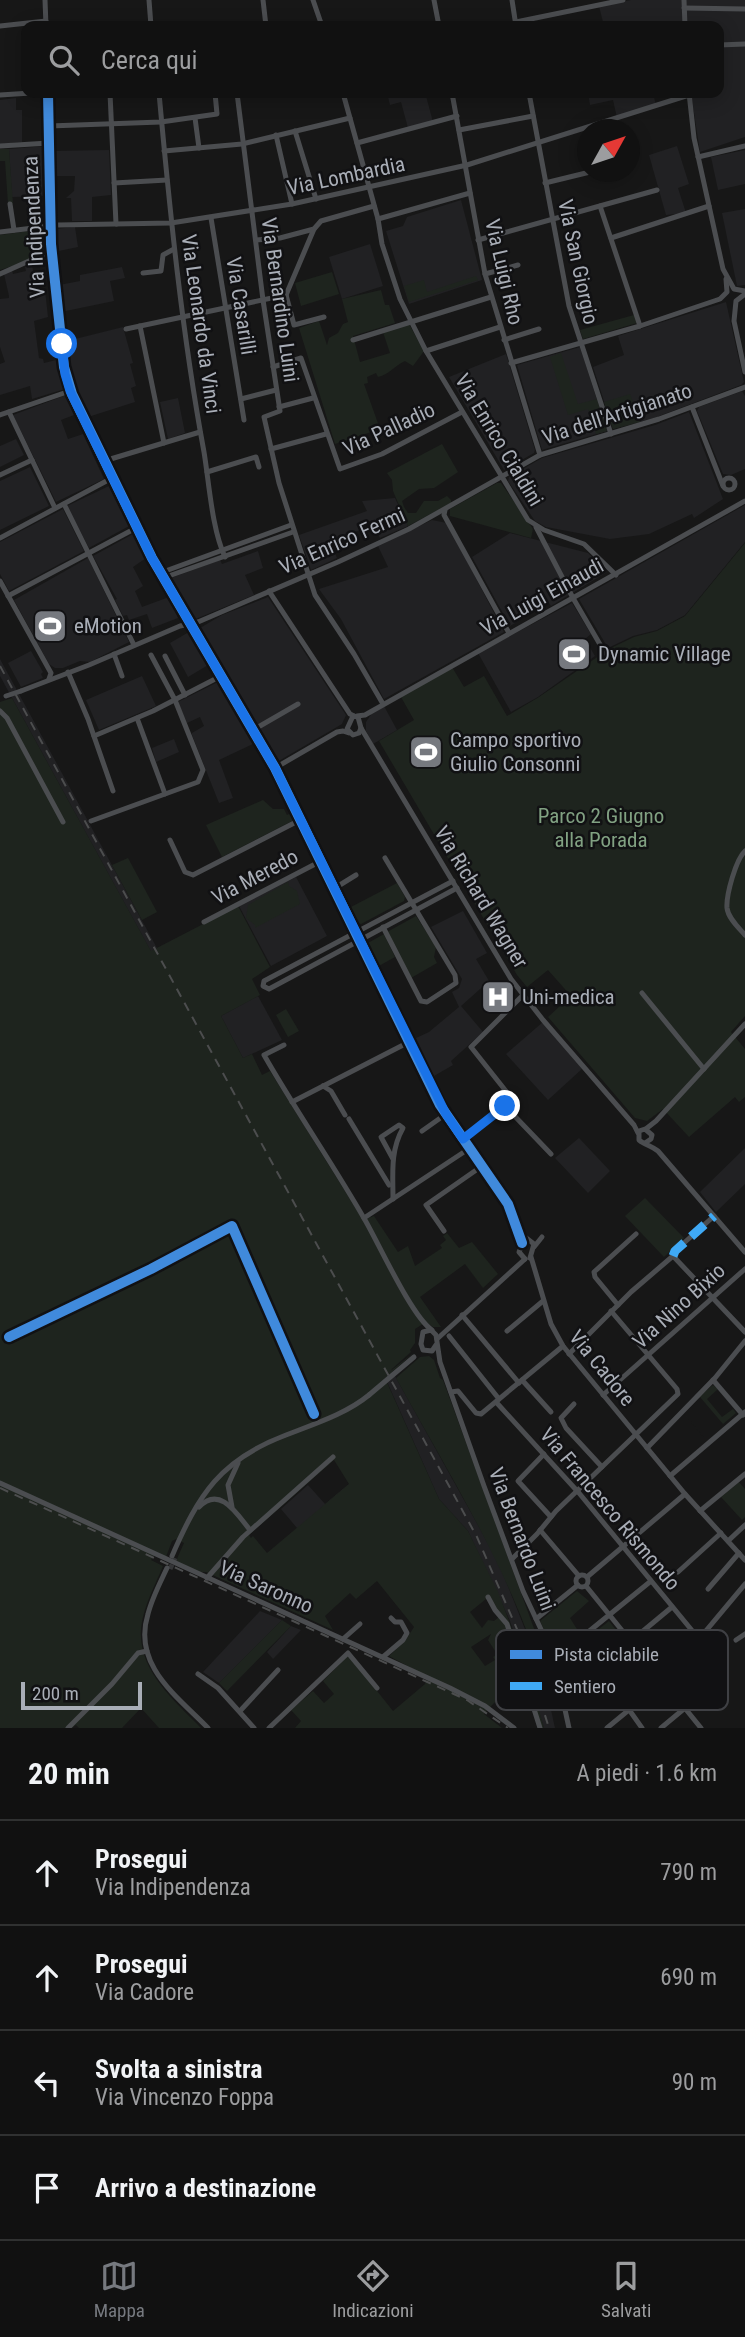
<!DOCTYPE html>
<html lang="it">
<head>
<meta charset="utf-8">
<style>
  body { margin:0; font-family:"Roboto Condensed",sans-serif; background:#1e1f1f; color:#f1f3f6 }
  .compass { position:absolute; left:577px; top:119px; width:63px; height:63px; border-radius:50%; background:#111; box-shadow:0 4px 18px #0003; rotate:50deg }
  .scale { position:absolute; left:21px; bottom:18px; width:121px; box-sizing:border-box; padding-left:7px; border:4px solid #a9aeb7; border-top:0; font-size:19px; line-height:24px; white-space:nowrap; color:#a9aeb7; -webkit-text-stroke:5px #111113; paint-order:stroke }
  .stop { position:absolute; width:21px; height:21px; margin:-16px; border:5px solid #1a73e8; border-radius:50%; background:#fff }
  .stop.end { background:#1a73e8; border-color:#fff; box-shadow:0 2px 7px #0008 }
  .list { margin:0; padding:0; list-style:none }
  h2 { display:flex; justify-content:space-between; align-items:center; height:91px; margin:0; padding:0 28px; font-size:30px }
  h2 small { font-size:23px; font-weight:400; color:#9c9d9f }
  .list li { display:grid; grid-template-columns:46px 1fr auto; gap:21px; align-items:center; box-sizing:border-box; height:105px; padding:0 28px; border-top:2px solid #303131 }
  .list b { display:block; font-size:26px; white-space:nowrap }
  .list p { margin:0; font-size:23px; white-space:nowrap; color:#9c9d9f }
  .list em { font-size:23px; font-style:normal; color:#9c9d9f }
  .icon { flex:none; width:38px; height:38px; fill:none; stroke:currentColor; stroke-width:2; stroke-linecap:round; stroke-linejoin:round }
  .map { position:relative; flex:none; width:745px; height:1728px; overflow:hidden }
  .search { position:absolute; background:#111; box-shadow:0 4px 18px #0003; left:21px; right:21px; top:21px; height:77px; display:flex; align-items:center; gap:18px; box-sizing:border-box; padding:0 24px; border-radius:14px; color:#9c9d9f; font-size:26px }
  .sheet { height:511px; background:#111 }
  nav { display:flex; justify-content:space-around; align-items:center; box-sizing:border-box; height:98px; border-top:2px solid #303131; background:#111; font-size:19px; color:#9c9d9f }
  nav a { display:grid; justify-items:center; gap:4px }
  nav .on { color:#76797f }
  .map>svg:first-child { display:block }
</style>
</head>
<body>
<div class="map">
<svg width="745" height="1728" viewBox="0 0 745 1728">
  <rect width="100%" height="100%" fill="#171717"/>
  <g fill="#212123">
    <polygon points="631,0 683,0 684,26 604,26 599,6"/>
    <polygon points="685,0 745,0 745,137 700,152 691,93 719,93 719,26 686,26"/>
    <polygon points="387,93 440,93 426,96 433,122 408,128 401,102 390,105"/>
    <polygon points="588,93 653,93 656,105 617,118 613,100 590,105"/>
    <polygon points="16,98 16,110 22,110 22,142 0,144 0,100"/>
    <polygon points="45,146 46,196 12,197 9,149"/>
    <polygon points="677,146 689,184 678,188 686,213 666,215 649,155"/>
    <polygon points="109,150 111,195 92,197 92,221 72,221 71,198 66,198 74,191 75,176 53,176 53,151"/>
    <polygon points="745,150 745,184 718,190 711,157"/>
    <polygon points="461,200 482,280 409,304 386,231 403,226 407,217"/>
    <polygon points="745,209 745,285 737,286 722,213"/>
    <polygon points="75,227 78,247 54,252 54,229"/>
    <polygon points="370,244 383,286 342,299 329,257"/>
    <polygon points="32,264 36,291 45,290 48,317 34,321 39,358 43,359 44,363 56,360 65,389 32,399 30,386 0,395 0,364 5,362 0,347 0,299 9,298 9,296 4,274 12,270 13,274 26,271 25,267"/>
    <polygon points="122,267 125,278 110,281 114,301 61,312 59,285 80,281 80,275"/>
    <polygon points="726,302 744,382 741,385 654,418 613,429 593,367 624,355 618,336"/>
    <polygon points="123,327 133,363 130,364 136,386 131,388 135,402 85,418 69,379 67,341"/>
    <polygon points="580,347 607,431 542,450 517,365"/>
    <polygon points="506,354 535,450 534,453 504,470 449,377"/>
    <polygon points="742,391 745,396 745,469 731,475 723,474 697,411 699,407"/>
    <polygon points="66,395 74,415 61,420 68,439 83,434 104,479 56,502 13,415"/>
    <polygon points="178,398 185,433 168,439 160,402"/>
    <polygon points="689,412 723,499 694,518 692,514 649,534 610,539 546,527 535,521 508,481 509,477 542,458 655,425"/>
    <polygon points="16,439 24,455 0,467 0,446"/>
    <polygon points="30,467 49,506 0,530 0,481"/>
    <polygon points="109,486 129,526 89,548 67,506"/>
    <polygon points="395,498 408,526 380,538 370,521 359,526 360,530 331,543 337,558 311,570 299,535 367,511 362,501"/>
    <polygon points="745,505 745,542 685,615 657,630 633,636 608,648 579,599"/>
    <polygon points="63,509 84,551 9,591 0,574 0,542"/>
    <polygon points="432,520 447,523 504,632 384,699 341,619 319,589 388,567 378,546"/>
    <polygon points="510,533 588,553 607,572 551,606 549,603 510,626 472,557"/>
    <polygon points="133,534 146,558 133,567 143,586 135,591 142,607 169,597 178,618 152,628 147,614 129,620 127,615 123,616 115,600 117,599 93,556"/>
    <polygon points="258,551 263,568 245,575 254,595 193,620 168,579 220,560 222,564"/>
    <polygon points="88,558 129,642 90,662 80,661 63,668 55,668 49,664 14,600"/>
    <polygon points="268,597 346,715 342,724 277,762 200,628 222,615"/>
    <polygon points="572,603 591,634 585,639 595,656 538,697 511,712 478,653"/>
    <polygon points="189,632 208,665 188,677 170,643"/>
    <polygon points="31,651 43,672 41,674 43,678 21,687 8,663"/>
    <polygon points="0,659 158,950 498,1561 536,1657 546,1687 555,1728 544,1728 510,1621 468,1531 439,1499 388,1384 0,676"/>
    <polygon points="142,676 156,706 99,730 86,700"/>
    <polygon points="220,681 255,743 219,760 233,798 219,803 192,735 192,733 204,726 200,717 187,723 178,702"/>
    <polygon points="384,706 397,730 373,744 366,731 366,722 372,713"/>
    <polygon points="174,739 179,752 156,762 152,748"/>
    <polygon points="296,877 327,936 271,966 239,906"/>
    <polygon points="463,911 487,953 476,959 489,981 461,1006 483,1032 451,1061 453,1065 434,1076 416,1038 429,1032 459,1007 452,992 459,988 462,979 431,927"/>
    <polygon points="258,996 282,1040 243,1058 221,1016"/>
    <polygon points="543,1022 583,1068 548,1100 506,1054"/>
    <polygon points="579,1138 610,1171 588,1193 555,1158"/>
    <polygon points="745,1148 745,1184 716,1212 700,1192"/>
    <polygon points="350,1483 303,1535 281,1509 308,1485 325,1504"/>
    <polygon points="260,1611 282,1620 219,1683 203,1672"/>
    <polygon points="291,1626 301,1630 273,1659 267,1652"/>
  </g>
  <g fill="#1e241e" fill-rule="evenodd">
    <polygon points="0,149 9,149 13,204 8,204 5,161 0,161"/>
    <polygon points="44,229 47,232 48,252 46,255 0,270 0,235"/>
    <polygon points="332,272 339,294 301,306 295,283"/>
    <polygon points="476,276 478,280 409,302 404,286 424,280 427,292"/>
    <path d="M381,290L385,305H389L395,323L353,336L360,362L390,353L383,332L409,324L424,351L413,366L405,361C394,366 390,374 378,377L376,373L367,377L368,383L364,384L380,429L335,444L299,328L319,321L327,345L329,338L338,333L343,324L348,322L342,299Z"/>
    <polygon points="634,315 637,323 583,339 580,330"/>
    <polygon points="561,353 578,404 597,399 607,431 596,434 588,409 568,415 550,357"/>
    <polygon points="630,394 640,422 613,429 604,402"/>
    <polygon points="442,444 458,472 434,488 419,489 402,501 404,507 408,513 416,513 424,501 438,501 447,496 451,500 451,503 408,526 393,491 392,480 387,473"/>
    <polygon points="497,483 501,483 533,529 531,538 450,516 450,509"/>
    <polygon points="745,543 745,1016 731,1032 745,1049 745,1097 739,1102 735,1097 689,1137 663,1109 647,1121 635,1118 548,1017 571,996 548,970 527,987 517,975 379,741 414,720 401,697 452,667 464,687 484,676 507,716 539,697 609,649 634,637 657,631 685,616"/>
    <path d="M12,698L151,951L238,906L270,967L252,979L260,995L221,1016L243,1058L252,1054L262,1075L270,1071L363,1220L374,1216L398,1252L408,1246L415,1266L442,1248L440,1245L446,1240L443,1236L447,1233L459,1248L472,1242L498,1274L483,1288L465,1264L420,1297L441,1327H433L426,1322L415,1329V1343L410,1350L411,1352L384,1376L416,1351L385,1378L439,1499L468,1531L498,1592L525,1663L544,1728H541L529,1684L507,1622L486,1599L470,1612L482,1628L488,1620L494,1621L499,1617L504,1620L526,1683L494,1703L484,1714L502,1728H295L301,1721L291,1710L313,1691L324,1703L334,1694L323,1681L347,1657H350L393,1711L425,1684L428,1677L389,1656L405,1641L414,1627L377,1581L356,1599L350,1593L325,1616L333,1630L206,1572H200L176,1561L184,1543L176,1539L172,1541L166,1557L154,1556L151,1560L163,1566C156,1583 147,1600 143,1617C131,1665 172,1698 201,1728H159L141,1708L122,1728H79L76,1725L72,1728H0V702ZM334,1460L349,1484L267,1553L253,1536L251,1538L249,1535ZM491,1634L488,1640L497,1654L493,1657L495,1660L485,1666L471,1647Z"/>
    <polygon points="263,800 273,809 284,809 287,815 291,813 294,820 222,857 206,825"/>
    <polygon points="128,858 157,912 142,920 112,865"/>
    <polygon points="288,882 289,886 297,891 300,904 255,928 255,925 246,918 248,905"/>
    <polygon points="397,883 405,897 404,901 361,924 357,923 349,908"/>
    <polygon points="416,916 436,947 434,957 437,963 411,978 387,932"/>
    <polygon points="384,934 395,957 377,967 368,943"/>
    <polygon points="286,1009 299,1031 288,1037 276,1015"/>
    <polygon points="645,1198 684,1238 664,1257 625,1216"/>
    <path d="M429,1356L434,1360L440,1378L443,1380L562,1705L551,1708C522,1589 455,1485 396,1378L420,1357Z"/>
    <polygon points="713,1385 718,1389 707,1399 722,1417 733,1409 736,1413 723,1424 700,1397 683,1412 705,1439 682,1411"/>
    <polygon points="739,1482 745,1489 745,1517 742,1520 721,1497"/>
    <polygon points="577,1591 589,1601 570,1618 580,1634 566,1644 558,1634 549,1641 540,1621"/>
    <polygon points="282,1620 291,1626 227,1691 219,1683"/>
    <polygon points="609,1621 626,1643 602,1662 585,1640"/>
  </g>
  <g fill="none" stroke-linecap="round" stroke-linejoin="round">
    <polyline stroke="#343537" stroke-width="5" stroke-dasharray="5 2.5" stroke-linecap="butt" points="170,1569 175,1558"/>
    <g stroke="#4b4d50" stroke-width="5">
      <polyline points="45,0 46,26"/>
      <polyline points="149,0 151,26"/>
      <polyline points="263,0 266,26"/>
      <polyline points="313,0 322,26"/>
      <polyline points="434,0 439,26"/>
      <polyline points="512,0 516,26"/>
      <polyline points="684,0 685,26"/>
      <polyline points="684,8 745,9"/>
      <polyline points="516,22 623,0"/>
      <polyline points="0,26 46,21"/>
      <polyline points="719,45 745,44"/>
      <polyline points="48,93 51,244 64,367 72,394 152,558 275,768 440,1105 508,1204 522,1243"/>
      <polyline points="110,93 116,224"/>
      <path d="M159,93C170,213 182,333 204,452C209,482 212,530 225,557"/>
      <polyline points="237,93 263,300 280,411 264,417 279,483 315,595 354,654 383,704"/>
      <polyline points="343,93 378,219 382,244 400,299 426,351 528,520 544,530 584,544 616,575"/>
      <polyline points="452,93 485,274 540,455"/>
      <polyline points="529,93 569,306 611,434"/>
      <polyline points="689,93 694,138 723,269 734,289 745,291"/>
      <polyline points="0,95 31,93"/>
      <polyline points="195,118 199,148"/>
      <polyline points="49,126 161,122 217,114 215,93"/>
      <polyline points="459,130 533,116"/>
      <polyline points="295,131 316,199"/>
      <polyline points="276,135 292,204"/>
      <polyline points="357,143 457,116"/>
      <polyline points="0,146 49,143"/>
      <polyline points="164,151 242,144 350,118"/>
      <polyline points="698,157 745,146"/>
      <polyline points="114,183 167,180"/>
      <polyline points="545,183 590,172"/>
      <polyline points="10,204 14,230"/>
      <polyline points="600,206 640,326"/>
      <polyline points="211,218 244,420"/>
      <polyline points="378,219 470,193"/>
      <polyline points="0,232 58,225 171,223 292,204 467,165 689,95"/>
      <polyline points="611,238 709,206"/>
      <polyline points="256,240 280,238 314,229 321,221 374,206"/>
      <polyline points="478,240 657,190"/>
      <polyline points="143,273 161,271 163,255 174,249"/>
      <polyline points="0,274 29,261 52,256"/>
      <polyline points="485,274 518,265"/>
      <polyline points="745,294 736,301 734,321 745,372"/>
      <polyline points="286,295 314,229"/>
      <polyline points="286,295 294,325 324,317"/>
      <polyline points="140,326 164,443"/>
      <polyline points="126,329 286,295"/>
      <polyline points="353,340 491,297"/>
      <polyline points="504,340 539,329"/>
      <polyline points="426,351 500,327"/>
      <polyline points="511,363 640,326 720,299 727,292 726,279"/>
      <polyline points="273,367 301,358 340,469 382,454 462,412"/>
      <polyline points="241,399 276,390"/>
      <polyline points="279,407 313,398"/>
      <polyline points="692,407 723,486"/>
      <polyline points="9,412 55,508"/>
      <polyline points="0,415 70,391"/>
      <polyline points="271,449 326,434"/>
      <polyline points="104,461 200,432"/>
      <polyline points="207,472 256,457 259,467"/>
      <polyline points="0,475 32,460"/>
      <circle cx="729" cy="484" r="6"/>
      <polyline points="64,504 134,645"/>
      <polyline points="445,510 444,515 509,633"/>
      <polyline points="536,527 573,598 605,653"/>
      <polyline points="0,538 112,478"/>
      <polyline points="160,573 291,525"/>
      <polyline points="163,578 293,532"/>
      <polyline points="0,581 51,673 49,679"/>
      <polyline points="269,591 350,714 354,716"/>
      <polyline points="8,596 136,528"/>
      <polyline points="114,654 122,676"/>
      <polyline points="165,656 185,695"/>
      <polyline points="68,672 88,719 113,791"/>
      <polyline points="21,691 89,665 180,626 198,622 338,562 409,529 540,455 659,419 745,387"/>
      <polyline points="0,711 7,718 63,822"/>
      <polygon points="353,716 358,717 361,728 359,733 353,735 347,729"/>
      <polyline points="357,716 365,715 745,501"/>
      <polyline points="137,718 165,794"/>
      <polyline points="361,728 511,979 543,1020 634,1125 638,1133"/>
      <polyline points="253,730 298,704"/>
      <polyline points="94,736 153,711 221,676"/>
      <polyline points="275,768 337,732 343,731 349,733"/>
      <polyline points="91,821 198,782 203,770 175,700 151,655"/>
      <polyline points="170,840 185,872 193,875 300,820"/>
      <path d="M745,851C736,859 726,895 727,908C728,918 739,928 745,935"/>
      <polyline points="453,881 264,981 263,986 269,989 457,888"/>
      <polyline points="335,888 356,875"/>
      <polyline points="204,922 321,861"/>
      <polyline points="383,927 421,1001 427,1002 456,983 455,975 385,858"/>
      <polyline points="642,993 704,1069"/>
      <path d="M284,1045L264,1055C296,1111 333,1164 365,1220C379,1244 412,1317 432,1330"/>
      <polyline points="323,1086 331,1091 345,1115"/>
      <polyline points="292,1102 409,1042"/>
      <polyline points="505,1106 551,1154"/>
      <polyline points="349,1119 389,1185"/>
      <polyline points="647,1128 656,1121 745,1024"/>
      <polyline points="422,1131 446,1114"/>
      <polyline points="463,1139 513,1100 471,1047 523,995"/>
      <path d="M645,1143L651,1139L652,1135L645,1129L639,1131V1140C645,1145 652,1146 658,1151L745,1252"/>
      <path d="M393,1199C393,1174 390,1151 403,1128L399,1125L381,1137L393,1159"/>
      <polyline points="364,1218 470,1148"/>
      <polyline points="444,1231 426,1205 482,1166"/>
      <polyline points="521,1234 534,1244 530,1258"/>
      <polyline points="524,1241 519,1252 525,1259"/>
      <polyline points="534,1247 542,1237"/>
      <polyline points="673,1256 745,1332"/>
      <polyline points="531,1257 551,1324 563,1346 685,1494 745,1560"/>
      <polyline points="618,1305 595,1277 594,1272 636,1234"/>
      <polyline points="462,1315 519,1383"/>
      <polyline points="507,1331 543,1301"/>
      <polyline points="449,1336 499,1399"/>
      <polyline points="437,1339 525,1259"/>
      <polyline points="436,1345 432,1351 423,1350 421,1344 423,1332 431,1330 436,1335 440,1362 484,1486 523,1591 553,1655 569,1728"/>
      <polyline points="569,1354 631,1292 673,1256 675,1251 714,1216"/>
      <polyline points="522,1380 551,1412"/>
      <polyline points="713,1380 743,1415"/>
      <polyline points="451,1392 458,1391 476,1413 481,1414 563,1346"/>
      <polyline points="603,1395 745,1269"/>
      <polyline points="496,1402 579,1493 699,1639"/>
      <polyline points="574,1404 561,1418 566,1428 602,1467"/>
      <polyline points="647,1448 715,1378 745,1341"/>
      <polyline points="544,1454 518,1481 551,1517"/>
      <polyline points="670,1476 745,1412"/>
      <polyline points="0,1483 450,1688 485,1706 514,1728"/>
      <path d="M199,1507C220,1485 237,1514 250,1530"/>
      <polyline points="232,1507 228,1485 238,1463"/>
      <polyline points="700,1511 745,1474"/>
      <polyline points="540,1530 579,1576"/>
      <polyline points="728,1541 745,1525"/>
      <path d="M172,1556C199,1494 220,1460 286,1435C314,1424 346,1414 369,1395"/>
      <polyline points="512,1559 537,1534 556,1511 678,1394 677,1389 611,1311"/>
      <path d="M167,1568C160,1583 152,1598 148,1614C132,1665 177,1696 208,1728"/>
      <polyline points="678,1572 721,1533"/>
      <circle cx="582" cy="1581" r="6"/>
      <polyline points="587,1577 685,1494"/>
      <polyline points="207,1578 243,1537 333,1457"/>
      <polyline points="586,1586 701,1728"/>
      <polyline points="708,1589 739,1553"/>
      <polyline points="488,1597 495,1610 507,1624 540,1728"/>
      <polyline points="536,1619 578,1585"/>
      <polyline points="343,1639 360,1624"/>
      <polyline points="579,1639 642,1728"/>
      <polyline points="736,1640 745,1634"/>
      <polyline points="631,1641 672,1607"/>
      <polyline points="553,1655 561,1654 651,1581"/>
      <polyline points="383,1657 403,1640 407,1633 401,1622 395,1622 391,1618"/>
      <polyline points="198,1674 218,1688 254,1728"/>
      <polyline points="240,1711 278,1670"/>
      <polyline points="68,1728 112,1684 138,1653 147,1651"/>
      <polyline points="269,1728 348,1653 377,1688"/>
      <polyline points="607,1728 664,1681 745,1584"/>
      <polyline points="661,1728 685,1708"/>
    </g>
    <g stroke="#4c4d4e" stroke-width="2" stroke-dasharray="9 7" stroke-linecap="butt">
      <polyline points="0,666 477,1537 520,1636 549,1728"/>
      <polyline points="0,1488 467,1700 508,1728"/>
    </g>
    <g stroke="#4b4d50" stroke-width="5">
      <polyline points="6,696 21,691"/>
      <polyline points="369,1395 414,1357"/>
    </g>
    <polyline stroke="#3fa9f5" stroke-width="9" stroke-dasharray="18 9" stroke-linecap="butt" points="673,1256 675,1251 714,1216"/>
    <g stroke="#111113" stroke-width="15">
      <g id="cycleway">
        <polyline points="48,93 51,244 64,367 72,394 152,558 275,768 440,1105 508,1204 522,1243"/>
        <polyline points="9,1337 151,1269 232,1226 314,1414"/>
      </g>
    </g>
    <use href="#cycleway" stroke="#408adc" stroke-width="10"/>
  </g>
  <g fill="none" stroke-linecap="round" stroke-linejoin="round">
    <polyline stroke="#1a73e8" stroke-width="9" points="62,344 65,374 70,391 152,558 275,768 446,1114 463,1139 505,1106"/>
  </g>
  <defs>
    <g id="stadium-square" transform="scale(1.75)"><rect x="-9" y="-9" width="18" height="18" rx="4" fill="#76797f" stroke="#111113"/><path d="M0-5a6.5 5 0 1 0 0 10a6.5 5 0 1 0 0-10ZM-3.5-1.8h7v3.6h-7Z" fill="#fff"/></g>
    <g id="hospital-square" transform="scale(1.75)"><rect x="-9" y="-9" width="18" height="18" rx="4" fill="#76797f" stroke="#111113"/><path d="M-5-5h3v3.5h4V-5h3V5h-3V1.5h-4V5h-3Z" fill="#fff"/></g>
  </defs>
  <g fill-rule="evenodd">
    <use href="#stadium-square" x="50" y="626"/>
    <use href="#stadium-square" x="574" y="654"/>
    <use href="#stadium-square" x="426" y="752"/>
    <use href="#hospital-square" x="498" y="997"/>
  </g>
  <g text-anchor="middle" stroke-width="5" stroke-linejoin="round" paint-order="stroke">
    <g font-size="21" fill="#a9aeb7" stroke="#111113">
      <text transform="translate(346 176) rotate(-12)" y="7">Via Lombardia</text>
      <text transform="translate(34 227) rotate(-93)" y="7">Via Indipendenza</text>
      <text transform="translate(578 262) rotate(78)" y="7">Via San Giorgio</text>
      <text transform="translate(504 272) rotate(77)" y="7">Via Luigi Rho</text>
      <text transform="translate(280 300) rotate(82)" y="7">Via Bernardino Luini</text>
      <text transform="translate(241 306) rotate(81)" y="7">Via Casarilli</text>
      <text transform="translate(201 324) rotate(82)" y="7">Via Leonardo da Vinci</text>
      <text transform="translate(617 414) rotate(-18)" y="7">Via dell'Artigianato</text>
      <text transform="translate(389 429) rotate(-25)" y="7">Via Palladio</text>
      <text transform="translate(499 440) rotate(59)" y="7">Via Enrico Cialdini</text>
      <text transform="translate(342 541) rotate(-24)" y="7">Via Enrico Fermi</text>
      <text transform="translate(542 597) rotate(-29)" y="7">Via Luigi Einaudi</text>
      <text transform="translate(255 877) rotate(-28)" y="7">Via Meredo</text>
      <text transform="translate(481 897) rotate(59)" y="7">Via Richard Wagner</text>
      <text transform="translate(679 1306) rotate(-42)" y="7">Via Nino Bixio</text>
      <text transform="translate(602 1368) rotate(51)" y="7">Via Cadore</text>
      <text transform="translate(610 1509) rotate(50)" y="7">Via Francesco Rismondo</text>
      <text transform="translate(522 1539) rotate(69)" y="7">Via Bernardo Luini</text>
      <text transform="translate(266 1587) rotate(24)" y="7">Via Saronno</text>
    </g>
    <g font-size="21" fill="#a9aeb7" stroke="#111113" text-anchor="start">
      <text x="74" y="633">eMotion</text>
      <text x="598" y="661">Dynamic Village</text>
      <text x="450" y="747">Campo sportivo<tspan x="450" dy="24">Giulio Consonni</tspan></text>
      <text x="522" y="1004">Uni-medica</text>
    </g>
    <g font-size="21" fill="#81a182" stroke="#111113">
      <text x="601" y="823">Parco 2 Giugno<tspan x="601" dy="24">alla Porada</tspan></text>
    </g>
  </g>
  <rect x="496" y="1630" width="232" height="80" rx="10" fill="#111113" stroke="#3f4044" stroke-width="2"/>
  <rect x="510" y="1650" width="32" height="9" fill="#408adc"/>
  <rect x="510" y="1682" width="32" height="8" fill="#3fa9f5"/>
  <g font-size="19" fill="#a9aeb7">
    <text x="554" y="1661">Pista ciclabile</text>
    <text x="554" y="1693">Sentiero</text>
  </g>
</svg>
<svg class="compass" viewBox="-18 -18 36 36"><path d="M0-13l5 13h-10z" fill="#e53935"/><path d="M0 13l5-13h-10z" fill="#9c9d9f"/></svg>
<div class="scale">200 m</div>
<div class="stop" style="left:62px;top:344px"></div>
<div class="stop end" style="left:505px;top:1106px"></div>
<div class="search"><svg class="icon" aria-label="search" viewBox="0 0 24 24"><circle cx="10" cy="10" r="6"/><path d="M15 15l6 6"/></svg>Cerca qui</div>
</div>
<section class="sheet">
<h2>20 min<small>A piedi · 1.6 km</small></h2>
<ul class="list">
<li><svg class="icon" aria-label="ahead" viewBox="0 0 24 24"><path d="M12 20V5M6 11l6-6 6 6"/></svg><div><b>Prosegui</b><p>Via Indipendenza</p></div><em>790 m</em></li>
<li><svg class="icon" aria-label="ahead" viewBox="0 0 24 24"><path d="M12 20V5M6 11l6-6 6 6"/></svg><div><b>Prosegui</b><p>Via Cadore</p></div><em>690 m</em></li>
<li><svg class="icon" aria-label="left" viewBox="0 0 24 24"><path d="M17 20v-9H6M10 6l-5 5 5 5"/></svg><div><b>Svolta a sinistra</b><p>Via Vincenzo Foppa</p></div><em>90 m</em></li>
<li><svg class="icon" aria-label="arrive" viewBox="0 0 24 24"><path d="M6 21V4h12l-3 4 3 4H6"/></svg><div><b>Arrivo a destinazione</b></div></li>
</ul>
</section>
<nav>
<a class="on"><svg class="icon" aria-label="map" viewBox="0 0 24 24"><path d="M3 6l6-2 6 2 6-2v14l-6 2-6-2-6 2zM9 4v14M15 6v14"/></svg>Mappa</a>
<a><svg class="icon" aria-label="directions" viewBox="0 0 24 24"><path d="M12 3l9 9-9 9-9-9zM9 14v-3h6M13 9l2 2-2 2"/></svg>Indicazioni</a>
<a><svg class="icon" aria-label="saved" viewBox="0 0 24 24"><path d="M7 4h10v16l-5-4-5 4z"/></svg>Salvati</a>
</nav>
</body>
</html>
